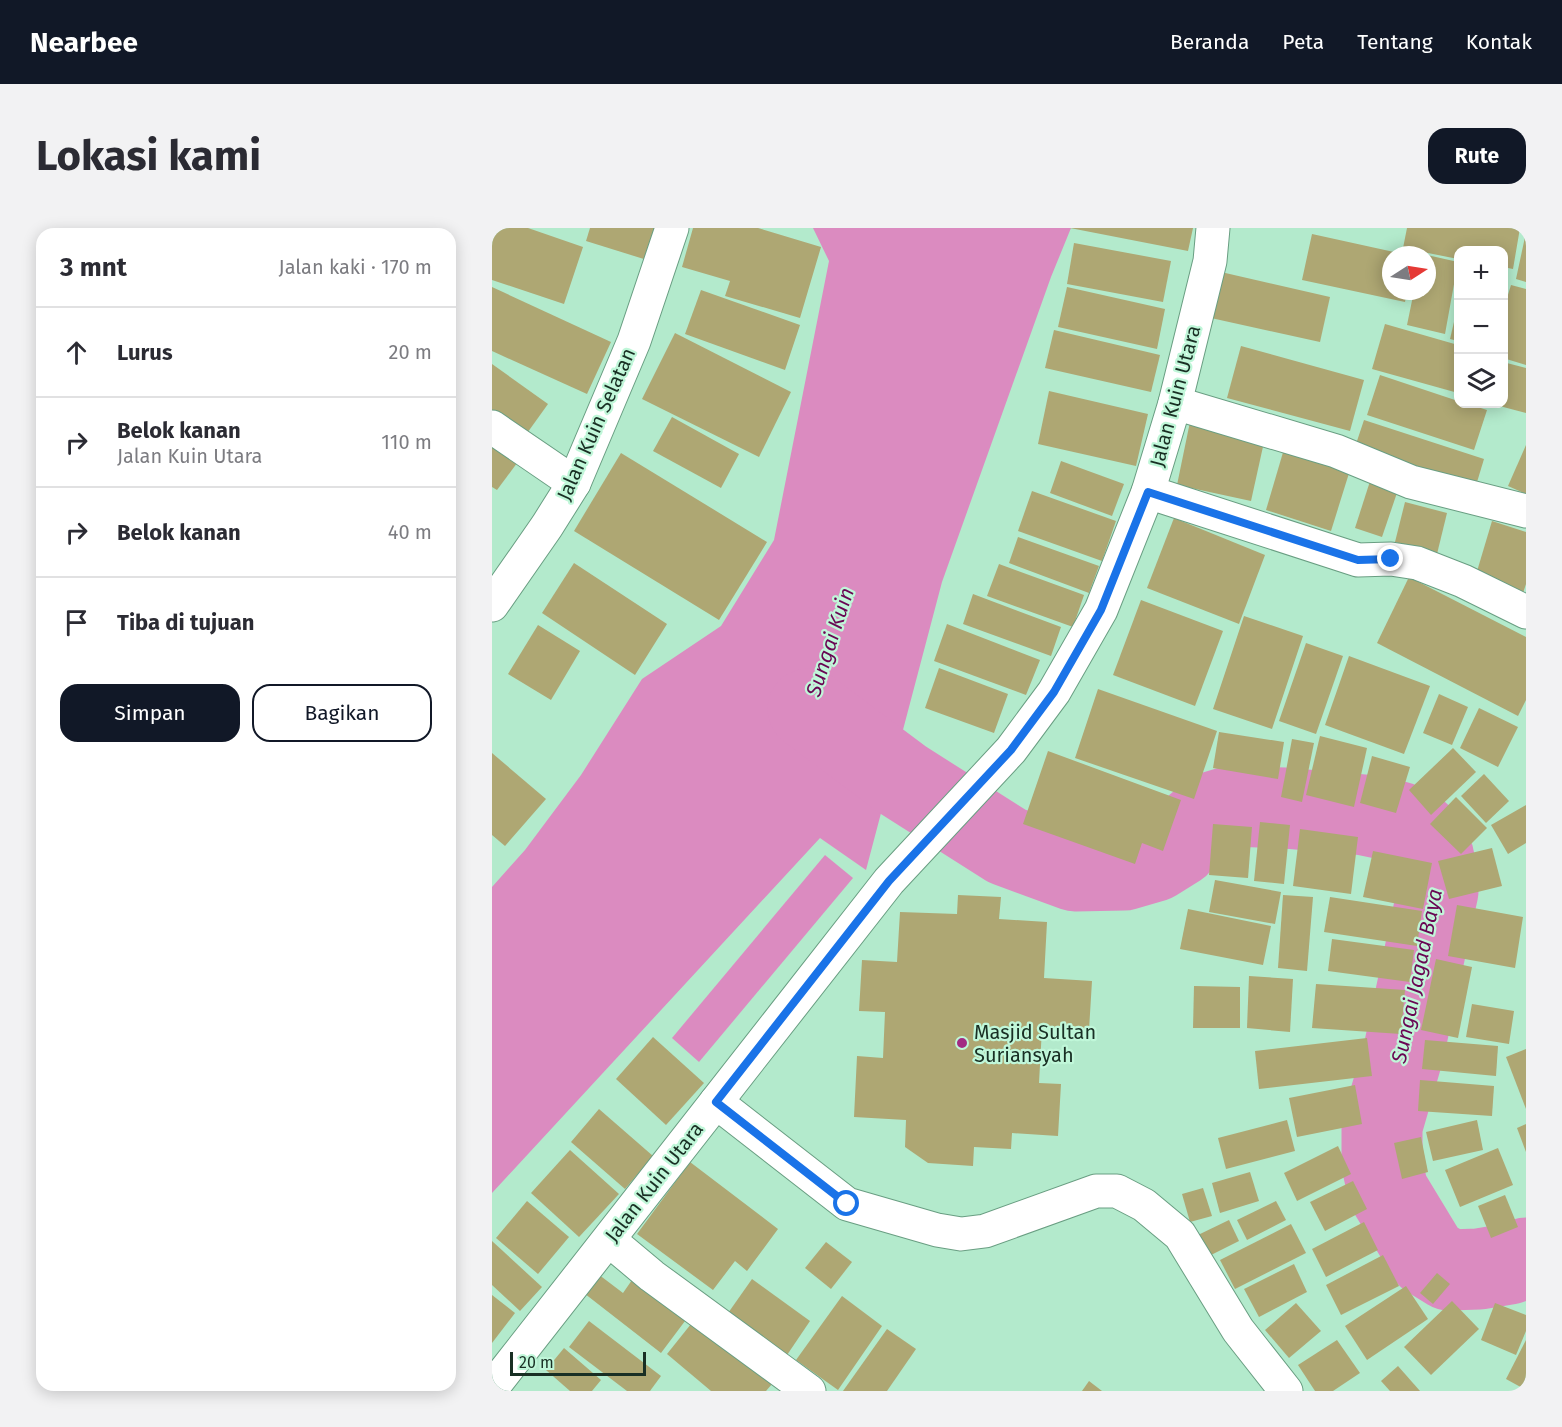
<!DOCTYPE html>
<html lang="id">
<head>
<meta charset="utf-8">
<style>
  body { margin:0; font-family:"Fira Sans",sans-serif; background:#f2f2f3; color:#2b2b33 }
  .controls { position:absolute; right:18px; top:18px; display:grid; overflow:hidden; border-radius:12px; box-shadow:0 3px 15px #0003 }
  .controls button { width:54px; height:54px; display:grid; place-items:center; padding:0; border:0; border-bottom:2px solid #e1e1e2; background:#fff; color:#2b2b33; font:30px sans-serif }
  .compass { position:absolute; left:890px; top:18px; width:54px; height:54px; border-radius:50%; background:#fff; box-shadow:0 3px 15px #0003; rotate:78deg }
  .scale { position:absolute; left:18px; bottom:15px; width:136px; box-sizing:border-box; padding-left:6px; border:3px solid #192f24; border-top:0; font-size:16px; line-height:21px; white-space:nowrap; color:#192f24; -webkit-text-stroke:4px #c0f7d9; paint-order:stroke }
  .stop { position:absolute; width:18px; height:18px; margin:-14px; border:4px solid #1a73e8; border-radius:50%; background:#fff }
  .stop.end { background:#1a73e8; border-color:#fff; box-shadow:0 2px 6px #0008 }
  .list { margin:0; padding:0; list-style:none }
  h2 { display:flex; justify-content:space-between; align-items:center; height:78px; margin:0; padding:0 24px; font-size:26px }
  h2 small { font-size:20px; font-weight:400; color:#7c7c81 }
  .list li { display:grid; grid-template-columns:39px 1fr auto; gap:18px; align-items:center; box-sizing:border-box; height:90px; padding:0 24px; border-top:2px solid #e1e1e2 }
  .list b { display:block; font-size:22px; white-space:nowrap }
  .list p { margin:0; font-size:20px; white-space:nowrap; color:#7c7c81 }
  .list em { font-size:20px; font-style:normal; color:#7c7c81 }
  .actions { display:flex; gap:12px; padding:18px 24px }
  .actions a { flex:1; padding:14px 0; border:2px solid #111827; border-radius:18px; text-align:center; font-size:21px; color:#111827 }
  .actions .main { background:#111827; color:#fff }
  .icon { flex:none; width:33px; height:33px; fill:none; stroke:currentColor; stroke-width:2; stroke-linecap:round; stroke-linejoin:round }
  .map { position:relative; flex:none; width:1034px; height:1163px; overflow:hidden; border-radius:18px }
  header { display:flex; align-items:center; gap:36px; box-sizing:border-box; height:84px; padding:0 30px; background:#111827; color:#fff }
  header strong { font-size:28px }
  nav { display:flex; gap:33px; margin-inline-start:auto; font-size:21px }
  .intro { display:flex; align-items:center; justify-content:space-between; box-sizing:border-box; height:144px; padding:0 36px }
  h1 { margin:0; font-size:42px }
  .button { padding:15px 27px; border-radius:18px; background:#111827; color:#fff; font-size:21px; font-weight:700 }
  main { display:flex; gap:36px; padding:0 36px }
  aside { flex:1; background:#fff; border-radius:18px; box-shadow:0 3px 15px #0003 }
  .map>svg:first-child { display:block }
</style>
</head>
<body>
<header>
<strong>Nearbee</strong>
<nav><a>Beranda</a><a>Peta</a><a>Tentang</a><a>Kontak</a></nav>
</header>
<div class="intro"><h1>Lokasi kami</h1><a class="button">Rute</a></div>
<main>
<aside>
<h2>3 mnt<small>Jalan kaki · 170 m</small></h2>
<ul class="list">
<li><svg class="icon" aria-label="ahead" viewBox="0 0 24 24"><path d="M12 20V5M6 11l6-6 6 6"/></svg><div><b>Lurus</b></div><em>20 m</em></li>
<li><svg class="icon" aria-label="right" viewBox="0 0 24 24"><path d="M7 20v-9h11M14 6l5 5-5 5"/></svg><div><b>Belok kanan</b><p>Jalan Kuin Utara</p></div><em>110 m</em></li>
<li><svg class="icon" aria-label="right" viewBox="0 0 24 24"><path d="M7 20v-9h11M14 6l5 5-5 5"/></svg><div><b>Belok kanan</b></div><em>40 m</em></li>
<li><svg class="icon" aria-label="arrive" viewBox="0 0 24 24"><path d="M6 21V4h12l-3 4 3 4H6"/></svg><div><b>Tiba di tujuan</b></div></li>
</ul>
<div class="actions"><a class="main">Simpan</a><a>Bagikan</a></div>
</aside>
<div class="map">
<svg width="1034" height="1163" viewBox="0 0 1034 1163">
  <rect width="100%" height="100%" fill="#b3eacc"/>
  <g fill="#db8bc0">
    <polygon points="321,0 579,0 559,49 450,354 374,642 328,610 0,965 0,659 33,622 89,547 150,451 229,398 282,312 337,33"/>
    <polygon points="333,627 361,650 207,834 180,810"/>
  </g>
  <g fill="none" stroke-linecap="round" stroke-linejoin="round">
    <polyline stroke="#db8bc0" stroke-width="81" points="316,481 411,552 515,618 583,643 632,642 663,633 687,618 701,600 720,584 740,578 792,580 873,587 907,594 928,606 942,630 946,663 912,822 890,898 890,936 896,963 936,1029 957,1042 987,1041 1017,1036 1034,1030"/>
  </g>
  <g fill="#aea773">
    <polygon points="0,0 36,0 91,19 72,76 0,52"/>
    <polygon points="98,0 166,0 155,32 94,13"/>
    <polygon points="201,0 266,0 329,19 308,90 233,68 238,53 190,39"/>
    <polygon points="578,0 701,0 696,23"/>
    <polygon points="915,0 1028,0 1021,41 1011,39 1011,22 966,22 966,31 911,20"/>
    <polygon points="820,6 911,26 899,27 899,63 915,63 913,74 810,52"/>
    <polygon points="1033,9 1034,9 1034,54 1024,51"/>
    <polygon points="582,15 679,33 671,74 575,56"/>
    <polygon points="935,27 966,34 953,106 915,97 922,63 935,63"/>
    <polygon points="729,44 838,69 828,114 719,90"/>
    <polygon points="1019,57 1034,61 1034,137 1011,130 1011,83"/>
    <polygon points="0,59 119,114 95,166 0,123"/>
    <polygon points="575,59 673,81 665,121 566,99"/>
    <polygon points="209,62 308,97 293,142 193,106"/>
    <polygon points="966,77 966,113 958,111"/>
    <polygon points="893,96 966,117 966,165 880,141"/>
    <polygon points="562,102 668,127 659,164 553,140"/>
    <polygon points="183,105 299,164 267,229 150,171"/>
    <polygon points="749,118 872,152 858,203 735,170"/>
    <polygon points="1011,134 1034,140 1034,185 1000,176 1011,176"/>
    <polygon points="0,136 56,176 28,215 0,195"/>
    <polygon points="888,147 966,173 966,176 976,176 995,182 982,222 875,187"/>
    <polygon points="557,163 656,186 644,238 546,216"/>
    <polygon points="180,189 247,226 229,260 161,223"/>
    <polygon points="699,189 774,205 759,273 685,257"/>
    <polygon points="872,192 992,231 982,264 861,225"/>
    <polygon points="0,203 31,227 5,262 0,259"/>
    <polygon points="1034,217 1034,266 1016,258"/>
    <polygon points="792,221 858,242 839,303 774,282"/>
    <polygon points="129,225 275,314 227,392 82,303"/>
    <polygon points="569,233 632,256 620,288 558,265"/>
    <polygon points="880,247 908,256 890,309 863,300"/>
    <polygon points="540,263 624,293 610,333 526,303"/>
    <polygon points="913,274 955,285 945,326 903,314"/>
    <polygon points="682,290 773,327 747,396 655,360"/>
    <polygon points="1000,293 1034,304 1034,356 1031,365 983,350"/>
    <polygon points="526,309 607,338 597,365 517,335"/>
    <polygon points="82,335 175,396 143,447 50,385"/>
    <polygon points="507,336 592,367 581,399 495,368"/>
    <polygon points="917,349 1034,409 1034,472 1026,488 885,415"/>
    <polygon points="481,366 569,399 559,428 471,396"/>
    <polygon points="649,372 731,403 703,478 621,447"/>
    <polygon points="752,388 811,408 780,501 721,481"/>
    <polygon points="455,396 548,432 534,467 442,433"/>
    <polygon points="46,397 88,423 59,472 16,446"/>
    <polygon points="814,415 851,428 824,506 787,493"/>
    <polygon points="857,428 938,458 912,526 833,497"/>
    <polygon points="447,440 516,466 502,505 433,480"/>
    <polygon points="606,461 725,503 702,571 583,530"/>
    <polygon points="947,466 976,479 960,517 931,505"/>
    <polygon points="987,480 1026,499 1006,539 968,520"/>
    <polygon points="727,504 792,514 786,551 721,540"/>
    <polygon points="828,508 875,520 862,579 814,567"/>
    <polygon points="800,511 822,515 810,574 789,569"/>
    <polygon points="961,520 984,544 939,587 917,562"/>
    <polygon points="556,523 689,572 671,623 650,615 643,636 531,596"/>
    <polygon points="0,525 54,571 13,618 0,607"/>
    <polygon points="880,528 918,539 904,585 868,575"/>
    <polygon points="992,546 1017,573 994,595 969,568"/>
    <polygon points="964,569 995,600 969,626 938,596"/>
    <polygon points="1034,577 1034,615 1016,626 999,597"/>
    <polygon points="768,594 798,597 792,656 762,653"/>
    <polygon points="721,596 760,599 756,650 717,647"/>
    <polygon points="808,601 866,609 859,666 801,658"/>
    <polygon points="1000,620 1010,658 957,671 946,633"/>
    <polygon points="881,623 940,635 931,681 871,669"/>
    <polygon points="723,652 789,664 783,696 717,684"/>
    <polygon points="466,667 509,669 507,691 555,694 552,750 600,753 597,802 550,800 547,855 569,856 566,908 520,905 519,921 482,919 481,938 436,935 413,919 414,892 362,889 365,828 391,830 393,784 367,783 370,732 405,734 408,684 465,686"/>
    <polygon points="791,667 821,669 815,743 786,740"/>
    <polygon points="838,669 930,683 925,718 832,704"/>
    <polygon points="965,677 1031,689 1023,740 956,728"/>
    <polygon points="696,681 779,698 771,737 688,721"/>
    <polygon points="840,711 922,722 918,754 836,743"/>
    <polygon points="944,731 980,739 966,810 929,802"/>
    <polygon points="757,748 801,751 798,804 755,800"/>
    <polygon points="824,756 913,762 909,806 820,800"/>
    <polygon points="702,758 748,759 748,800 701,800"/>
    <polygon points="980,776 1022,783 1017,816 974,809"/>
    <polygon points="161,809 212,855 174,897 124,851"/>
    <polygon points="875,810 880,848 767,861 763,823"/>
    <polygon points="933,812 1006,818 1004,848 930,841"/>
    <polygon points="1034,821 1034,881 1014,829"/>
    <polygon points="928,852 1002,858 1000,888 926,883"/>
    <polygon points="863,857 870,896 805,909 797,870"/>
    <polygon points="107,881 161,928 133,961 79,914"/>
    <polygon points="795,892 803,923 734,941 726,910"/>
    <polygon points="985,892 991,922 941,933 934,904"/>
    <polygon points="1034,896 1034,924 1025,900"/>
    <polygon points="929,909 936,944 910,951 902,915"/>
    <polygon points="846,918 859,946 805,973 792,945"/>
    <polygon points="1006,920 1021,957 968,979 953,942"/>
    <polygon points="78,922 127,966 87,1009 39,965"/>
    <polygon points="198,934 286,1001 255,1043 243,1033 221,1062 145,1006"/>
    <polygon points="758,944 767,973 728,985 720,955"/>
    <polygon points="861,953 875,981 833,1003 818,974"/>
    <polygon points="711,960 720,988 698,994 690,966"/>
    <polygon points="1013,967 1026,999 999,1010 986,978"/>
    <polygon points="35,973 77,1009 46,1046 4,1010"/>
    <polygon points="784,973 794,992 755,1012 745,992"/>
    <polygon points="737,992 747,1013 717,1028 706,1007"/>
    <polygon points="872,994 886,1022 834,1049 820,1021"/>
    <polygon points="799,996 814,1025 743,1061 728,1032"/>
    <polygon points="0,1013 50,1059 28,1083 0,1057"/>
    <polygon points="334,1014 360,1034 339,1061 313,1040"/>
    <polygon points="891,1027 907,1058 849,1087 834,1057"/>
    <polygon points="802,1036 815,1064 767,1089 752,1061"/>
    <polygon points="102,1043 131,1065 140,1052 193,1093 169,1125 88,1062"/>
    <polygon points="945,1045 958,1056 941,1076 928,1065"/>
    <polygon points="260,1051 318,1093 293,1130 234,1088"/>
    <polygon points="914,1058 936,1091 875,1132 853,1098"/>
    <polygon points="0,1067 23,1085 0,1115"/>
    <polygon points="350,1068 390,1098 346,1162 304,1132"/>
    <polygon points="960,1073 987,1101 939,1147 912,1119"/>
    <polygon points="804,1075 829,1103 797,1130 773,1102"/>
    <polygon points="1003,1075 1034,1087 1034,1103 1024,1127 989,1112"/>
    <polygon points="203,1091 280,1156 274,1163 219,1163 175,1126"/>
    <polygon points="97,1093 169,1148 158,1163 135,1163 77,1119"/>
    <polygon points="395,1101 424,1121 395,1163 351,1163"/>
    <polygon points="845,1112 868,1145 841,1163 823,1163 806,1137"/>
    <polygon points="1034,1112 1034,1162 1014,1151"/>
    <polygon points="72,1120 109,1152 100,1163 78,1163 54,1142"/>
    <polygon points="906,1138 928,1163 898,1163 889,1153"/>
    <polygon points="597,1153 610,1163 590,1163"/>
  </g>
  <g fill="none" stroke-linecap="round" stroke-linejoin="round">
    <g stroke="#699e82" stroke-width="35">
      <g id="minor">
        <polyline points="683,175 844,223 919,254 1034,283"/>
        <polyline points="0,199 82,255"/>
        <polyline points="656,264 866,332 899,331 925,335 971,353 1034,384"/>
        <polyline points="0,377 55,298 82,255 142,113 180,0"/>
        <polyline points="224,874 355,976 445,1002 469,1006 493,1003 604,963 625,963 652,977 688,1007 746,1102 794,1163"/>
        <polyline points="117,1012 160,1048 317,1163"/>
      </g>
    </g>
    <g stroke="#699e82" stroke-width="35">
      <polyline id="tertiary" points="0,1160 397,653 519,522 562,464 609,382 656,264 683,175 718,33 721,0"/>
    </g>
    <use href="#minor" stroke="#fff" stroke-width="33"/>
    <use href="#tertiary" stroke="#fff" stroke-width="33"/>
  </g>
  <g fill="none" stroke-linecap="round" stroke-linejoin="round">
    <polyline stroke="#1a73e8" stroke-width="8" points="355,976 224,874 397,653 519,522 562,464 609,382 656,264 866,332 899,331"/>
  </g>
  <circle fill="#a22b83" stroke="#c0f7d9" stroke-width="2" cx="470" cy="815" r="6"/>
  <g text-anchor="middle" stroke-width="4.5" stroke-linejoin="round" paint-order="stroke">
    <g font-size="20" fill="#192f24" stroke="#c0f7d9">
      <text transform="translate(683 168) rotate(-75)" y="7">Jalan Kuin Utara</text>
      <text transform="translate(104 196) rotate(-66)" y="7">Jalan Kuin Selatan</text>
      <text transform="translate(162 954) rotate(-52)" y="7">Jalan Kuin Utara</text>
    </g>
    <g font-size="20" fill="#192f24" stroke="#c0f7d9" text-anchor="start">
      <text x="482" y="811">Masjid Sultan<tspan x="482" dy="23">Suriansyah</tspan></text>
    </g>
    <g font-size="21" font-style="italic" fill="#690653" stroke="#c0f7d9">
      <text transform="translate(338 414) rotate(-72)" y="7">Sungai Kuin</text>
      <text transform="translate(925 748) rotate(-78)" y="7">Sungai Jagad Baya</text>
    </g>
  </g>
</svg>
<div class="controls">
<button>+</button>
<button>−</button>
<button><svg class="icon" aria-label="layers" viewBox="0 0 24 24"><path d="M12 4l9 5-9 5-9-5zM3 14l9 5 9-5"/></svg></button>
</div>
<svg class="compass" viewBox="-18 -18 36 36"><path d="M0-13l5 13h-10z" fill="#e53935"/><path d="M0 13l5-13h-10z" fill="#7c7c81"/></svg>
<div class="scale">20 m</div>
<div class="stop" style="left:355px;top:976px"></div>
<div class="stop end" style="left:899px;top:331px"></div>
</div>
</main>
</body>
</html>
